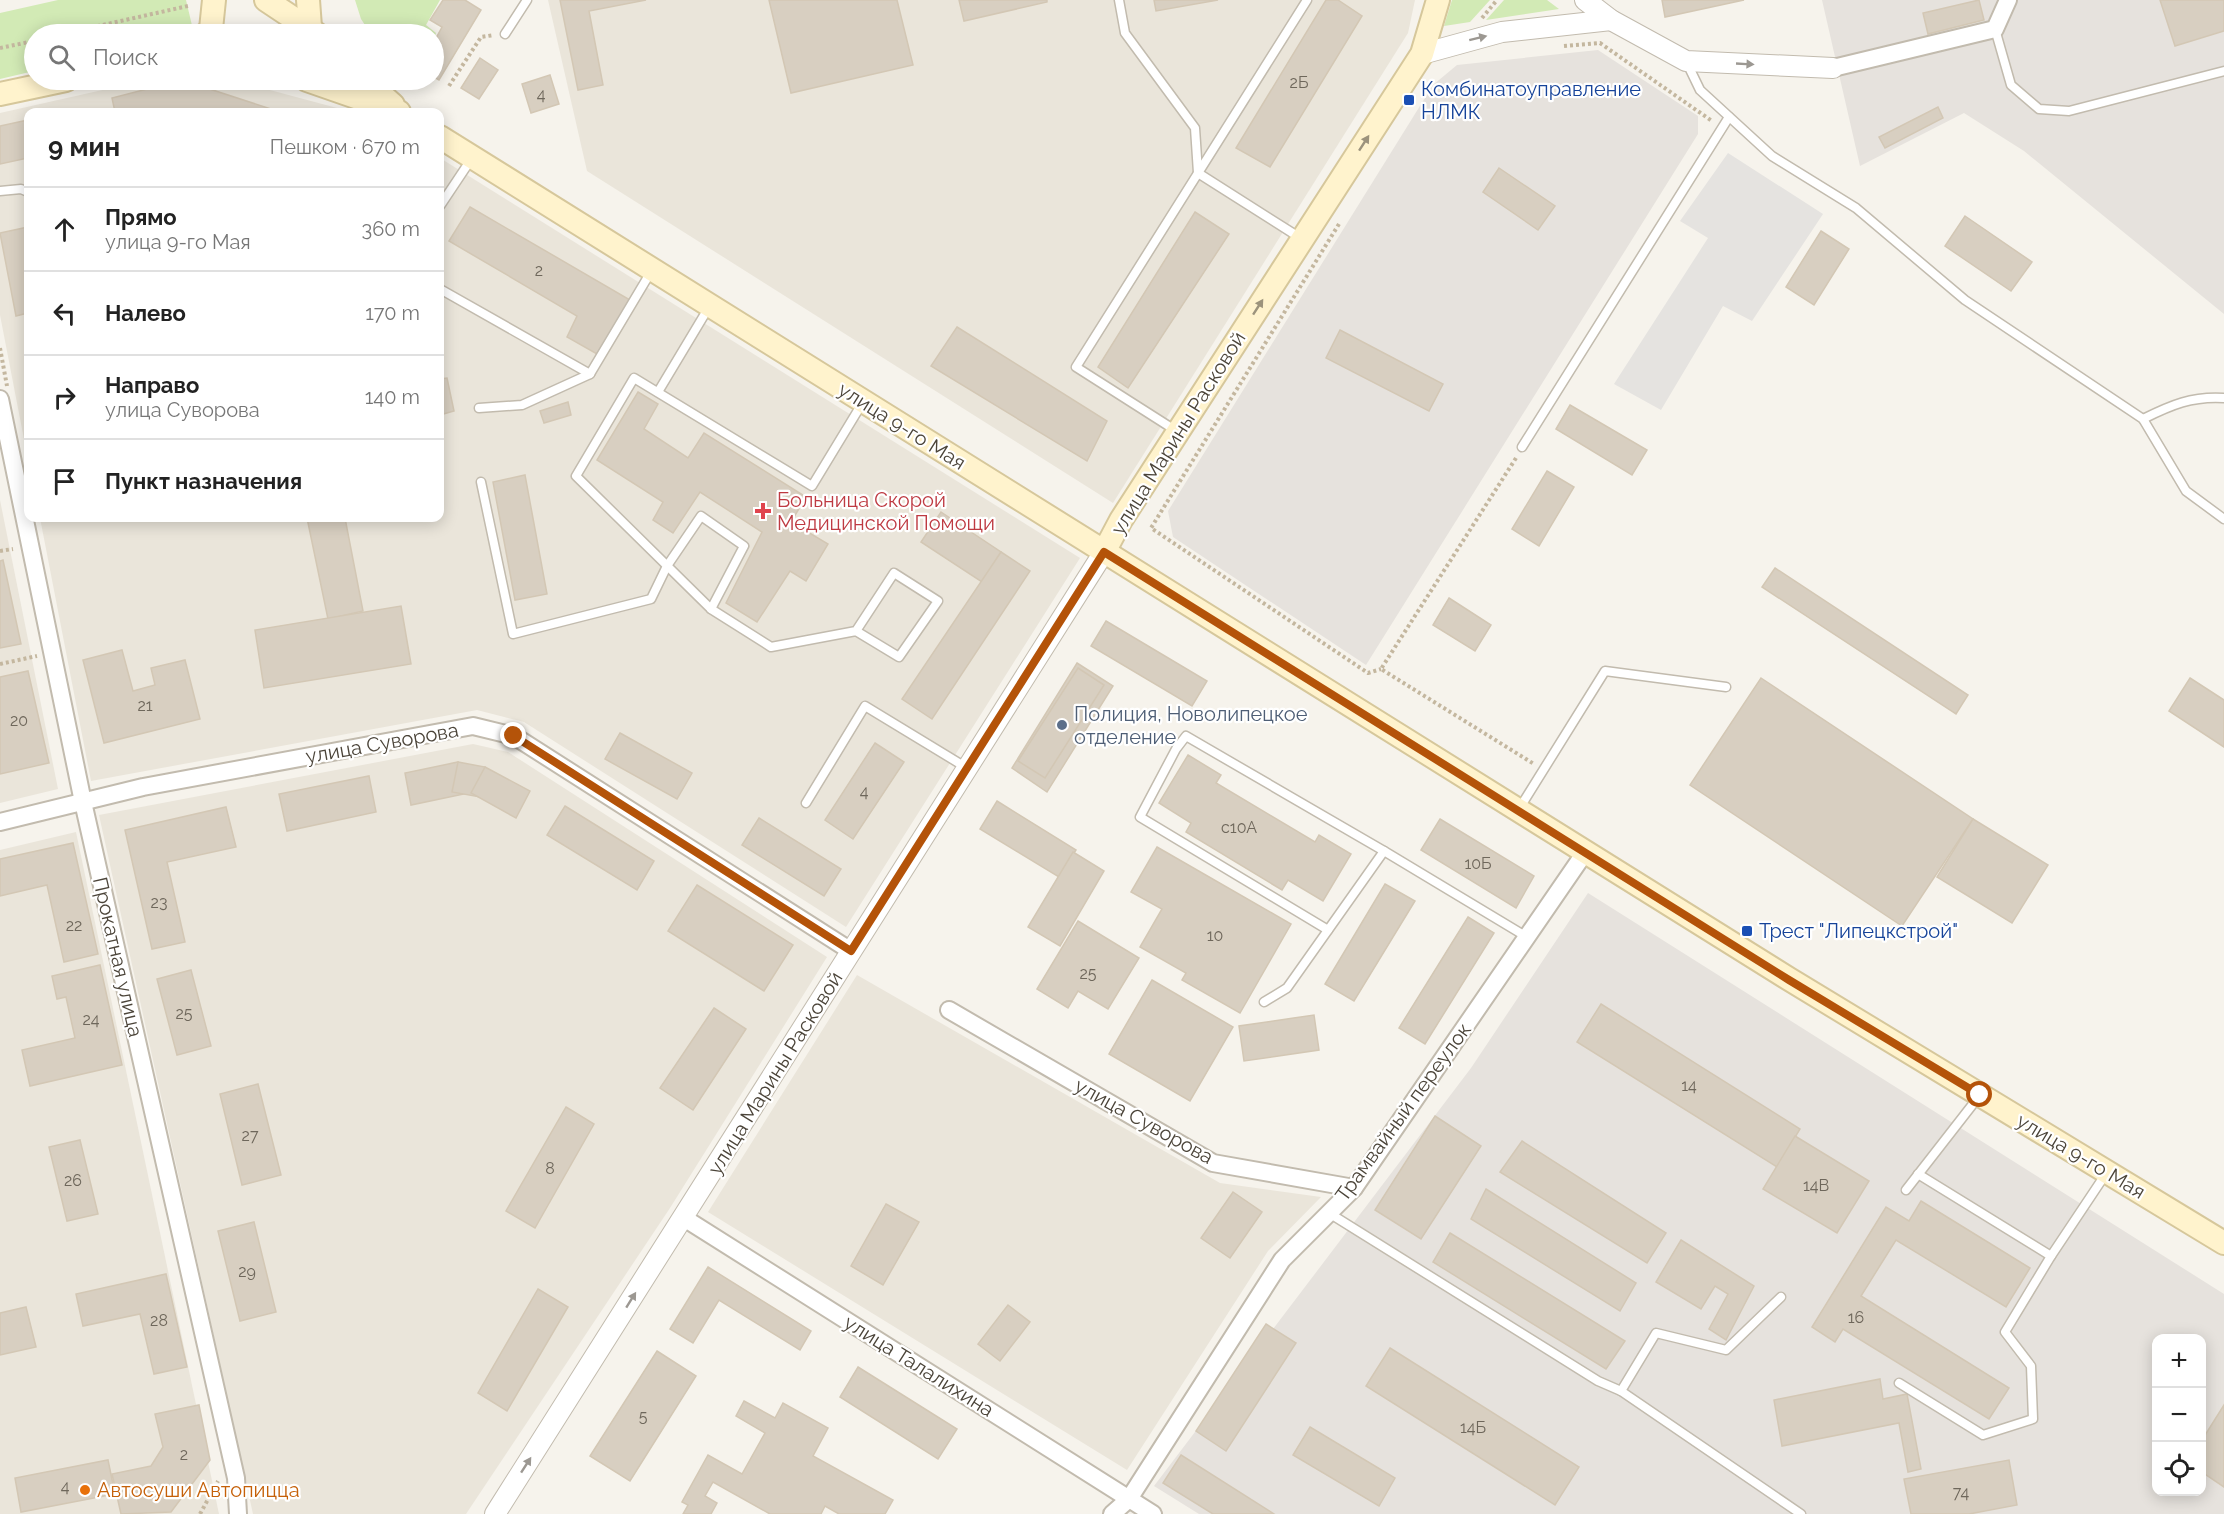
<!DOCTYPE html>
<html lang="ru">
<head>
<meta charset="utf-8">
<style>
  body { margin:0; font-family:Raleway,sans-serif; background:#f2f2f2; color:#222 }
  .controls { position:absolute; right:18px; bottom:18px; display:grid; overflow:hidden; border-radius:12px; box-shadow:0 3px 15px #0003 }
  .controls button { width:54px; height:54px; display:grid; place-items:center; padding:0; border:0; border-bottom:2px solid #e0e0e0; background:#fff; color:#222; font:30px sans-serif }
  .stop { position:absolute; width:18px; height:18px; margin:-14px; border:4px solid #b45309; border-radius:50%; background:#fff }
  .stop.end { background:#b45309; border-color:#fff; box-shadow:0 2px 6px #0008 }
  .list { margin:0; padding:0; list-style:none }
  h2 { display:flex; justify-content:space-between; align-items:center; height:78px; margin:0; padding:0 24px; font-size:26px }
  h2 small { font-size:20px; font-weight:400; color:#767676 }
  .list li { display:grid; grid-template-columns:39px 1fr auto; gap:18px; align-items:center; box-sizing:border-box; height:84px; padding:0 24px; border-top:2px solid #e0e0e0 }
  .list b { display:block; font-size:22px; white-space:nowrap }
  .list p { margin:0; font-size:20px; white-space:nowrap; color:#767676 }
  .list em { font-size:20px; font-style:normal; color:#767676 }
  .icon { flex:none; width:33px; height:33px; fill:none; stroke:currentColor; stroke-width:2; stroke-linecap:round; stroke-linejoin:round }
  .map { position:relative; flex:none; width:2224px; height:1514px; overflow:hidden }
  .search { position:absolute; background:#fff; box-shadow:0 3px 15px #0003; left:24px; top:24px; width:420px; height:66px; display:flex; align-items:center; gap:15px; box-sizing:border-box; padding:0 21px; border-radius:33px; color:#767676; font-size:22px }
  .panel { position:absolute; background:#fff; box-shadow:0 3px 15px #0003; left:24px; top:108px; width:420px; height:414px; border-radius:12px }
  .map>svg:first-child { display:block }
</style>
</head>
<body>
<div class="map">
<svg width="2224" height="1514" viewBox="0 0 2224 1514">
  <rect width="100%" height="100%" fill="#f6f3ec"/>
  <g fill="#eae5da">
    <polygon points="548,0 1415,0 1408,33 1113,503 587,171"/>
    <polygon points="147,80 232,80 352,112 28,112 28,460 0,315 0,113"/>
    <polygon points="440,158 1080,558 846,927 524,722 477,710 91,781 40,518 440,518"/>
    <polygon points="0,500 58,789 0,803"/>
    <polygon points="473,744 508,752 827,957 670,1208 466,1514 253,1514 99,815"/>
    <polygon points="76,832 219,1514 0,1514 0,850"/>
    <polygon points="857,975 1220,1183 1321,1197 1268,1251 1127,1470 708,1212"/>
  </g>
  <g fill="#e6e2dd" fill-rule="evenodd">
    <polygon points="1822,0 2224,0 2224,314 2024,151 1964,113 1860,166"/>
    <polygon points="1598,50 1698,116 1698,134 1366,665 1173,537 1168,511 1433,85 1457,65"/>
    <path d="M1588,893L2224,1294V1514H1199L1154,1486L1471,1068ZM2156,1338H2202V1492H2156Z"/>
  </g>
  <g fill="#d2eab5">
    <polygon points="58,0 186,0 194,34 34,34 34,71 0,79 0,13"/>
    <polygon points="355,0 440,0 426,25 436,33 434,38 434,34 371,34 361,19"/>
    <polygon points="1452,0 1490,0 1470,22 1444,26"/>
    <polygon points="1504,0 1547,0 1559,9 1486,20"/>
  </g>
  <polygon fill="#e5e3e0" points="1728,153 1823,214 1752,321 1723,306 1661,410 1614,384 1708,238 1680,221"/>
  <g fill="#d8cfc1" stroke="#d3c7b4" stroke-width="1.5">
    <polygon points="443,0 465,0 481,10 439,80 434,77 434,42 442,27 430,20"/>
    <polygon points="560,0 646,0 589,11 603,85 578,90"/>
    <polygon points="769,0 897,0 913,65 791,93"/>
    <polygon points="959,0 1047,0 1047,2 964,21"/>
    <polygon points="1154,0 1218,0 1156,11"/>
    <polygon points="1326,0 1338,0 1362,16 1270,167 1236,148"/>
    <polygon points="1662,0 1744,0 1665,17"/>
    <polygon points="1979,0 1984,20 1928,34 1923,13"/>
    <polygon points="2160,0 2224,0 2224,31 2175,46"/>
    <polygon points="480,58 498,70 479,99 461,88"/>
    <polygon points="550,75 559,104 531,113 522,84"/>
    <polygon points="182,80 280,112 115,112 112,98"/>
    <polygon points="1938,107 1943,118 1885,148 1879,137"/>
    <polygon points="28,120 28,158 0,164 0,126"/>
    <polygon points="1499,168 1555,206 1538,230 1483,192"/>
    <polygon points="470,207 630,300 597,354 567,337 577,316 449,241"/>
    <polygon points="1195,212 1229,234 1128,388 1098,367"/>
    <polygon points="1965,216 2032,262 2011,291 1945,246"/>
    <polygon points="28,227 28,313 16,316 0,233"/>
    <polygon points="1821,231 1849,249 1814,305 1786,287"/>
    <polygon points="957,327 1107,421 1087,461 931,366"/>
    <polygon points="1340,330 1443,384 1429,411 1326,358"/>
    <polygon points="447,378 454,411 440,415 440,379"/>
    <polygon points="638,392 658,404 644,429 688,458 704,433 806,497 791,522 828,544 806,581 790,571 757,622 726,603 762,532 700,492 673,533 653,520 663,502 597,460"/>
    <polygon points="568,402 571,415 544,423 540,411"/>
    <polygon points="1570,405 1647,450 1632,475 1556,429"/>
    <polygon points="1547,471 1574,487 1539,546 1512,529"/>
    <polygon points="525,475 547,594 515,600 493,482"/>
    <polygon points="941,512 1001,552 982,582 921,542"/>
    <polygon points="307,518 345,518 363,611 328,619"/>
    <polygon points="1001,552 1030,571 932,719 902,699"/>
    <polygon points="3,560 21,644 0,648 0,561"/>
    <polygon points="1775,568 1968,695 1956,714 1762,587"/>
    <polygon points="1449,598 1491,625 1475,651 1433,625"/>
    <polygon points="401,606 411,664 264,688 255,630"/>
    <polygon points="1106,621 1207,681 1192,706 1091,646"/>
    <polygon points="122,650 133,691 155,685 151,668 185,660 200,719 104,743 83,660"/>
    <polygon points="1077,663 1113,686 1047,792 1012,768"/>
    <polygon points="1078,668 1104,685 1045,778 1018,761"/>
    <polygon points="28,671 49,763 0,774 0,677"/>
    <polygon points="1761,678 1973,819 1902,926 1690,785"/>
    <polygon points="2190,678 2224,700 2224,747 2169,711"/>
    <polygon points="620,733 692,773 677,799 605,759"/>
    <polygon points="875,743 904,762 853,839 825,820"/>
    <polygon points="1188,755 1221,775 1216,783 1315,842 1319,835 1351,854 1323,901 1288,880 1282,890 1186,832 1191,823 1159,803"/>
    <polygon points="458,762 464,794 411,805 405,773"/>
    <polygon points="458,762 485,767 480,797 452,792"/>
    <polygon points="485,767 530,791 516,818 471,793"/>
    <polygon points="369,776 376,812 287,831 279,794"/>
    <polygon points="997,801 1076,850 1059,877 980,829"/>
    <polygon points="565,806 654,861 637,890 547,835"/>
    <polygon points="226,807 236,847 167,862 185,942 152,949 125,830"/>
    <polygon points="759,818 841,869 824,896 742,845"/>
    <polygon points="1440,819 1534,876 1516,908 1421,850"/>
    <polygon points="1973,819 2048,865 2012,923 1937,877"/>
    <polygon points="73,843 98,954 64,962 47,885 0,896 0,859"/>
    <polygon points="1157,847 1291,924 1240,1013 1182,980 1186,973 1140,947 1162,909 1131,892"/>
    <polygon points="1073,852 1104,871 1060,946 1028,927"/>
    <polygon points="1385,884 1415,901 1354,1001 1325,984"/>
    <polygon points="697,885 793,945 764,991 668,931"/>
    <polygon points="1468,917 1494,933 1425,1044 1399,1028"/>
    <polygon points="1078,921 1139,958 1108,1009 1078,991 1068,1008 1037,989"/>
    <polygon points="100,965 122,1065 30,1086 22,1050 75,1038 66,997 57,999 52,976"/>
    <polygon points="191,970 211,1046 177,1055 157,979"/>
    <polygon points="1152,980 1233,1027 1190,1101 1109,1054"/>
    <polygon points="1601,1004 1800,1129 1777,1167 1577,1042"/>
    <polygon points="714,1008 746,1029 693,1110 660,1088"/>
    <polygon points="1314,1015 1319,1050 1244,1061 1239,1026"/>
    <polygon points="258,1084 281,1175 242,1185 220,1094"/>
    <polygon points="566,1107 594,1124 535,1228 506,1211"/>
    <polygon points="1435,1116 1481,1146 1421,1239 1375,1210"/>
    <polygon points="1795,1136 1869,1181 1837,1233 1763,1189"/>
    <polygon points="80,1140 98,1214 67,1221 49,1147"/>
    <polygon points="1522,1141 1666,1233 1647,1263 1500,1172"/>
    <polygon points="1486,1189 1636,1283 1620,1311 1471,1219"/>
    <polygon points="1233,1192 1262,1212 1230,1258 1201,1238"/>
    <polygon points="1921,1201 2030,1268 2006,1307 1896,1240 1861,1296 2009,1388 1989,1419 1843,1329 1835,1342 1812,1327 1886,1207 1909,1221"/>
    <polygon points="886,1204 919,1222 883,1285 851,1266"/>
    <polygon points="254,1222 276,1312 240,1321 218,1231"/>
    <polygon points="1450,1233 1625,1341 1606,1369 1433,1262"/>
    <polygon points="1681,1240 1754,1286 1726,1340 1709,1329 1728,1294 1715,1286 1701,1309 1656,1282"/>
    <polygon points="708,1267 811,1331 800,1350 719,1300 693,1343 670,1329"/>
    <polygon points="166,1274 187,1367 154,1374 140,1314 83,1326 76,1294"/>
    <polygon points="538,1289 568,1307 507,1411 478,1393"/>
    <polygon points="1008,1305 1030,1322 1000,1361 978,1344"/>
    <polygon points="26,1307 36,1347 0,1355 0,1313"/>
    <polygon points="1266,1324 1296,1343 1226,1451 1196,1431"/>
    <polygon points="1390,1348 1579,1467 1555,1505 1366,1386"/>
    <polygon points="657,1351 696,1376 630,1481 590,1456"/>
    <polygon points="858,1367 957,1429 938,1459 840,1397"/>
    <polygon points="1880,1379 1883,1399 1907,1394 1921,1469 1908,1472 1899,1423 1782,1446 1774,1400"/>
    <polygon points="744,1401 775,1418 783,1403 828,1428 813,1456 893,1500 885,1514 839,1514 825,1506 821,1514 770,1514 713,1482 705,1496 717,1503 711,1514 683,1514 688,1505 682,1502 708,1455 742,1474 765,1433 736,1416"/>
    <polygon points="199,1405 210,1460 171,1512 121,1514 112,1474 151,1466 163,1447 155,1414"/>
    <polygon points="2224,1405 2224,1487 2202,1472 2202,1440"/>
    <polygon points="1310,1427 1395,1478 1379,1506 1293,1455"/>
    <polygon points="1181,1455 1274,1514 1213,1514 1163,1483"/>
    <polygon points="108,1460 115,1494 21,1512 15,1478"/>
    <polygon points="2009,1460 2017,1505 1969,1514 1911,1514 1904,1479"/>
  </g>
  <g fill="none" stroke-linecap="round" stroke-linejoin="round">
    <g stroke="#c2bbae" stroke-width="11">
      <g id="service">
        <polyline points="1119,0 1125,33 1195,128 1198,173 1302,239"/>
        <polyline points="1995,29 2011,85 2039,109 2069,111 2224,71"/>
        <polyline points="505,34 527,0"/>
        <polyline points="1686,61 1700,90 1772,156 1856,208 1965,300 2143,419 2186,491 2224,519"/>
        <polyline points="0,191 21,189 28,192"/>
        <polyline points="440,206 472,158"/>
        <polyline points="440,289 590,374 652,270"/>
        <polyline points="658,392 709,307"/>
        <polyline points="479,408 522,405 590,374"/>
        <path d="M2143,419C2171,405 2192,396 2224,398"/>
        <polyline points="1178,432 1076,367 1307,0"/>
        <polyline points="1522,447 1729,117"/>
        <polyline points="481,482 513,634 651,599 667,566 701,516 744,546 711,609"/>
        <polyline points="856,631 894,573 938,601 899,657 856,631 771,647 711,609 576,476 634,378 812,486 863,402"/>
        <polyline points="806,803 865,706 967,768"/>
        <polyline points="1519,809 1605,671 1726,687"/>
        <polyline points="1328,930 1140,817 1176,749 1186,736 1384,851"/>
        <polyline points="1264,1002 1287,988 1384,851 1527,937"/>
        <polyline points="1918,1174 2051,1256"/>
        <polyline points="1906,1190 1980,1095"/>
        <polyline points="1329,1213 1598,1381 1621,1391 1801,1514"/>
        <polyline points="1899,1383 1983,1435 2033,1419 2031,1366 2005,1332 2051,1256 2107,1172"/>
        <polyline points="1621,1391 1656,1333 1726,1350 1781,1297"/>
      </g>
    </g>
    <g stroke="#c2bbae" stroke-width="20">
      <g id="minor">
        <polyline points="1833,68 1995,29 2008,0"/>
        <polyline points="0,399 83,802 236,1478 238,1514"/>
        <polyline points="0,822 143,787 473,726 514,736 851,951"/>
        <polyline points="949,1010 1213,1163 1354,1188"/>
        <polyline points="684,1218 1153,1514"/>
        <polyline points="1112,1514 1129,1499 1282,1260 1354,1188 1586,851"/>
      </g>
    </g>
    <g stroke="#c2bbae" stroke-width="22">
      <g id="tertiary">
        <polyline points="1585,0 1611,20 1686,61 1833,68"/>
        <polyline points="1422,54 1502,32 1611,20"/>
        <polyline points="495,1514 1104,552"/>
      </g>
    </g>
    <g stroke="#d6c79b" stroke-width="26">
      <g id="secondary">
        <polyline points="266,0 317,34"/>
        <polyline points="308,0 310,27 313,34"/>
        <polyline points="206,34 211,29 214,0"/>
        <polyline points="307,80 399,112"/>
        <polyline points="365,80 393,105"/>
        <polyline points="0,94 66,80"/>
        <polyline points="440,137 1789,979 2224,1243"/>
        <polyline points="1104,552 1121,520 1422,54 1438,0"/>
      </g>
    </g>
    <g stroke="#c4b79f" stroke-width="4" stroke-dasharray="3 3" stroke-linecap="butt">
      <polyline points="1482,18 1497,0"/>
      <polyline points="62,34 188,6"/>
      <polyline points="1564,46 1600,43 1712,121"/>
      <polyline points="0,48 34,41"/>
      <polyline points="449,86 481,37 494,35"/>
      <polyline points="1339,224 1151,528 1368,673 1381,669"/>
      <polyline points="0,348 7,386"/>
      <polyline points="1516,458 1381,669 1534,764"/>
      <polyline points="0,551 13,549"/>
      <polyline points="0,664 37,656"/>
      <polyline points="200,1514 218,1481"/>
    </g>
    <use href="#service" stroke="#fff" stroke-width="8"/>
    <use href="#minor" stroke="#fff" stroke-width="16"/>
    <use href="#tertiary" stroke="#fff" stroke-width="20"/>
    <use href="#secondary" stroke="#fff3cd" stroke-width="22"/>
  </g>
  <defs><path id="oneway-solid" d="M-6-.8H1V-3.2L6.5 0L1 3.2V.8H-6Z" transform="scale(1.5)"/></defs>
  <g fill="#9c9892">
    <use href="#oneway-solid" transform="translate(1478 38) rotate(-14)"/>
    <use href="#oneway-solid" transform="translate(1745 64) rotate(3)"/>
    <use href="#oneway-solid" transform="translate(631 1300) rotate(-58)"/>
    <use href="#oneway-solid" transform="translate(526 1465) rotate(-57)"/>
  </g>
  <g fill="#9c937c">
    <use href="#oneway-solid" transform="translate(1364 143) rotate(-57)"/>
    <use href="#oneway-solid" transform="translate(1258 307) rotate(-57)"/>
  </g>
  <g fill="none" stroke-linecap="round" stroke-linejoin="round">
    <polyline stroke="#b45309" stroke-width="8" points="514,736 851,951 1104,552 1789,980 1980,1095"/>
  </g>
  <g fill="#1a4fb4" stroke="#fff" stroke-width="2">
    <rect x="1403" y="94" width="12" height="12" rx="3"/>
    <rect x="1741" y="925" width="12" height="12" rx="3"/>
  </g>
  <path fill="#e0444e" stroke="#fff" stroke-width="2" d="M760 502h6v6h6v6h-6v6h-6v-6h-6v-6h6z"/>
  <circle fill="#5c6f8a" stroke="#fff" stroke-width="2" cx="1062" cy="725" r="6"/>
  <circle fill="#e8710a" stroke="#fff" stroke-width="2" cx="85" cy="1490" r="6"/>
  <g text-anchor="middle" stroke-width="4.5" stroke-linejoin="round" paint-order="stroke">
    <g font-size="16" fill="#6e675b">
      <text x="1299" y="88">2Б</text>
      <text x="541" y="100">4</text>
      <text x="539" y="276">2</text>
      <text x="145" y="711">21</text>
      <text x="19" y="726">20</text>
      <text x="864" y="797">4</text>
      <text x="1239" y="833">с10А</text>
      <text x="1478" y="869">10Б</text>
      <text x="159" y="908">23</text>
      <text x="74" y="931">22</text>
      <text x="1215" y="941">10</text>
      <text x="1088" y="979">25</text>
      <text x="184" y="1019">25</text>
      <text x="91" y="1025">24</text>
      <text x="1689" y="1091">14</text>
      <text x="250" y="1141">27</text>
      <text x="550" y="1174">8</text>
      <text x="73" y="1186">26</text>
      <text x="1816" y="1191">14В</text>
      <text x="247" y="1277">29</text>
      <text x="1856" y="1323">16</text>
      <text x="159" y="1326">28</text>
      <text x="643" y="1422">5</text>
      <text x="1473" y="1433">14Б</text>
      <text x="184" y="1460">2</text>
      <text x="65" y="1492">4</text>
      <text x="1961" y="1498">74</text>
    </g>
    <g font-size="20" fill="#164399" stroke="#fff" text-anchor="start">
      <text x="1421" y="96">Комбинатоуправление<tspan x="1421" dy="23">НЛМК</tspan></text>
      <text x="1759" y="938">Трест "Липецкстрой"</text>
    </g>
    <g font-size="20" fill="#4b4439" stroke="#fff">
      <text transform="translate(902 426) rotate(32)" y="7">улица 9-го Мая</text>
      <text transform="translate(1178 433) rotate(-58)" y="7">улица Марины Расковой</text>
      <text transform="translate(382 743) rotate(-10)" y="7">улица Суворова</text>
      <text transform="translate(118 957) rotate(77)" y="7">Прокатная улица</text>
      <text transform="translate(775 1073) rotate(-58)" y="7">улица Марины Расковой</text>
      <text transform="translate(1403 1112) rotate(-54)" y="7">Трамвайный переулок</text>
      <text transform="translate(1144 1121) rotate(29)" y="7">улица Суворова</text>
      <text transform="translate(2081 1156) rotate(31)" y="7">улица 9-го Мая</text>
      <text transform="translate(919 1366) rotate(32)" y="7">улица Талалихина</text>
    </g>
    <g font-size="20" fill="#be3a42" stroke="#fff" text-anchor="start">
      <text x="777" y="507">Больница Скорой<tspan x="777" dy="23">Медицинской Помощи</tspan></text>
    </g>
    <g font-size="20" fill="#4e5e75" stroke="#fff" text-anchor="start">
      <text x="1074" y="721">Полиция, Новолипецкое<tspan x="1074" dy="23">отделение</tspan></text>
    </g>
    <g font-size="20" fill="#c56008" stroke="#fff" text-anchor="start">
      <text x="97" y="1497">Автосуши Автопицца</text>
    </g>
  </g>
</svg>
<div class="controls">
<button>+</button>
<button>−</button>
<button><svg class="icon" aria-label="locate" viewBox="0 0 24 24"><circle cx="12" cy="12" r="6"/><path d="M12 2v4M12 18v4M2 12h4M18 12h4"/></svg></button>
</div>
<div class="stop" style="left:1980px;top:1095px"></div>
<div class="stop end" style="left:514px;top:736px"></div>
<div class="search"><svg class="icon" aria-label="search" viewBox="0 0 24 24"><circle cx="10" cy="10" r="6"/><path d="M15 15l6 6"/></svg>Поиск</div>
<section class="panel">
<h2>9 мин<small>Пешком · 670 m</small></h2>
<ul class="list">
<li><svg class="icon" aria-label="ahead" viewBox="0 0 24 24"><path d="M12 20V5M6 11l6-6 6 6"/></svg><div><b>Прямо</b><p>улица 9-го Мая</p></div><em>360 m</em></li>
<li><svg class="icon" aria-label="left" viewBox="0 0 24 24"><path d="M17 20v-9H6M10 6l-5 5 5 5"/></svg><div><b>Налево</b></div><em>170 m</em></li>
<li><svg class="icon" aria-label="right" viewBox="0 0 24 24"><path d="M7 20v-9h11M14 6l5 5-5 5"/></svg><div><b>Направо</b><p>улица Суворова</p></div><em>140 m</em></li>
<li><svg class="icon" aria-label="arrive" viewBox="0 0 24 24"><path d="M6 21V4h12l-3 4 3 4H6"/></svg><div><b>Пункт назначения</b></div></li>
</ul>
</section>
</div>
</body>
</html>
